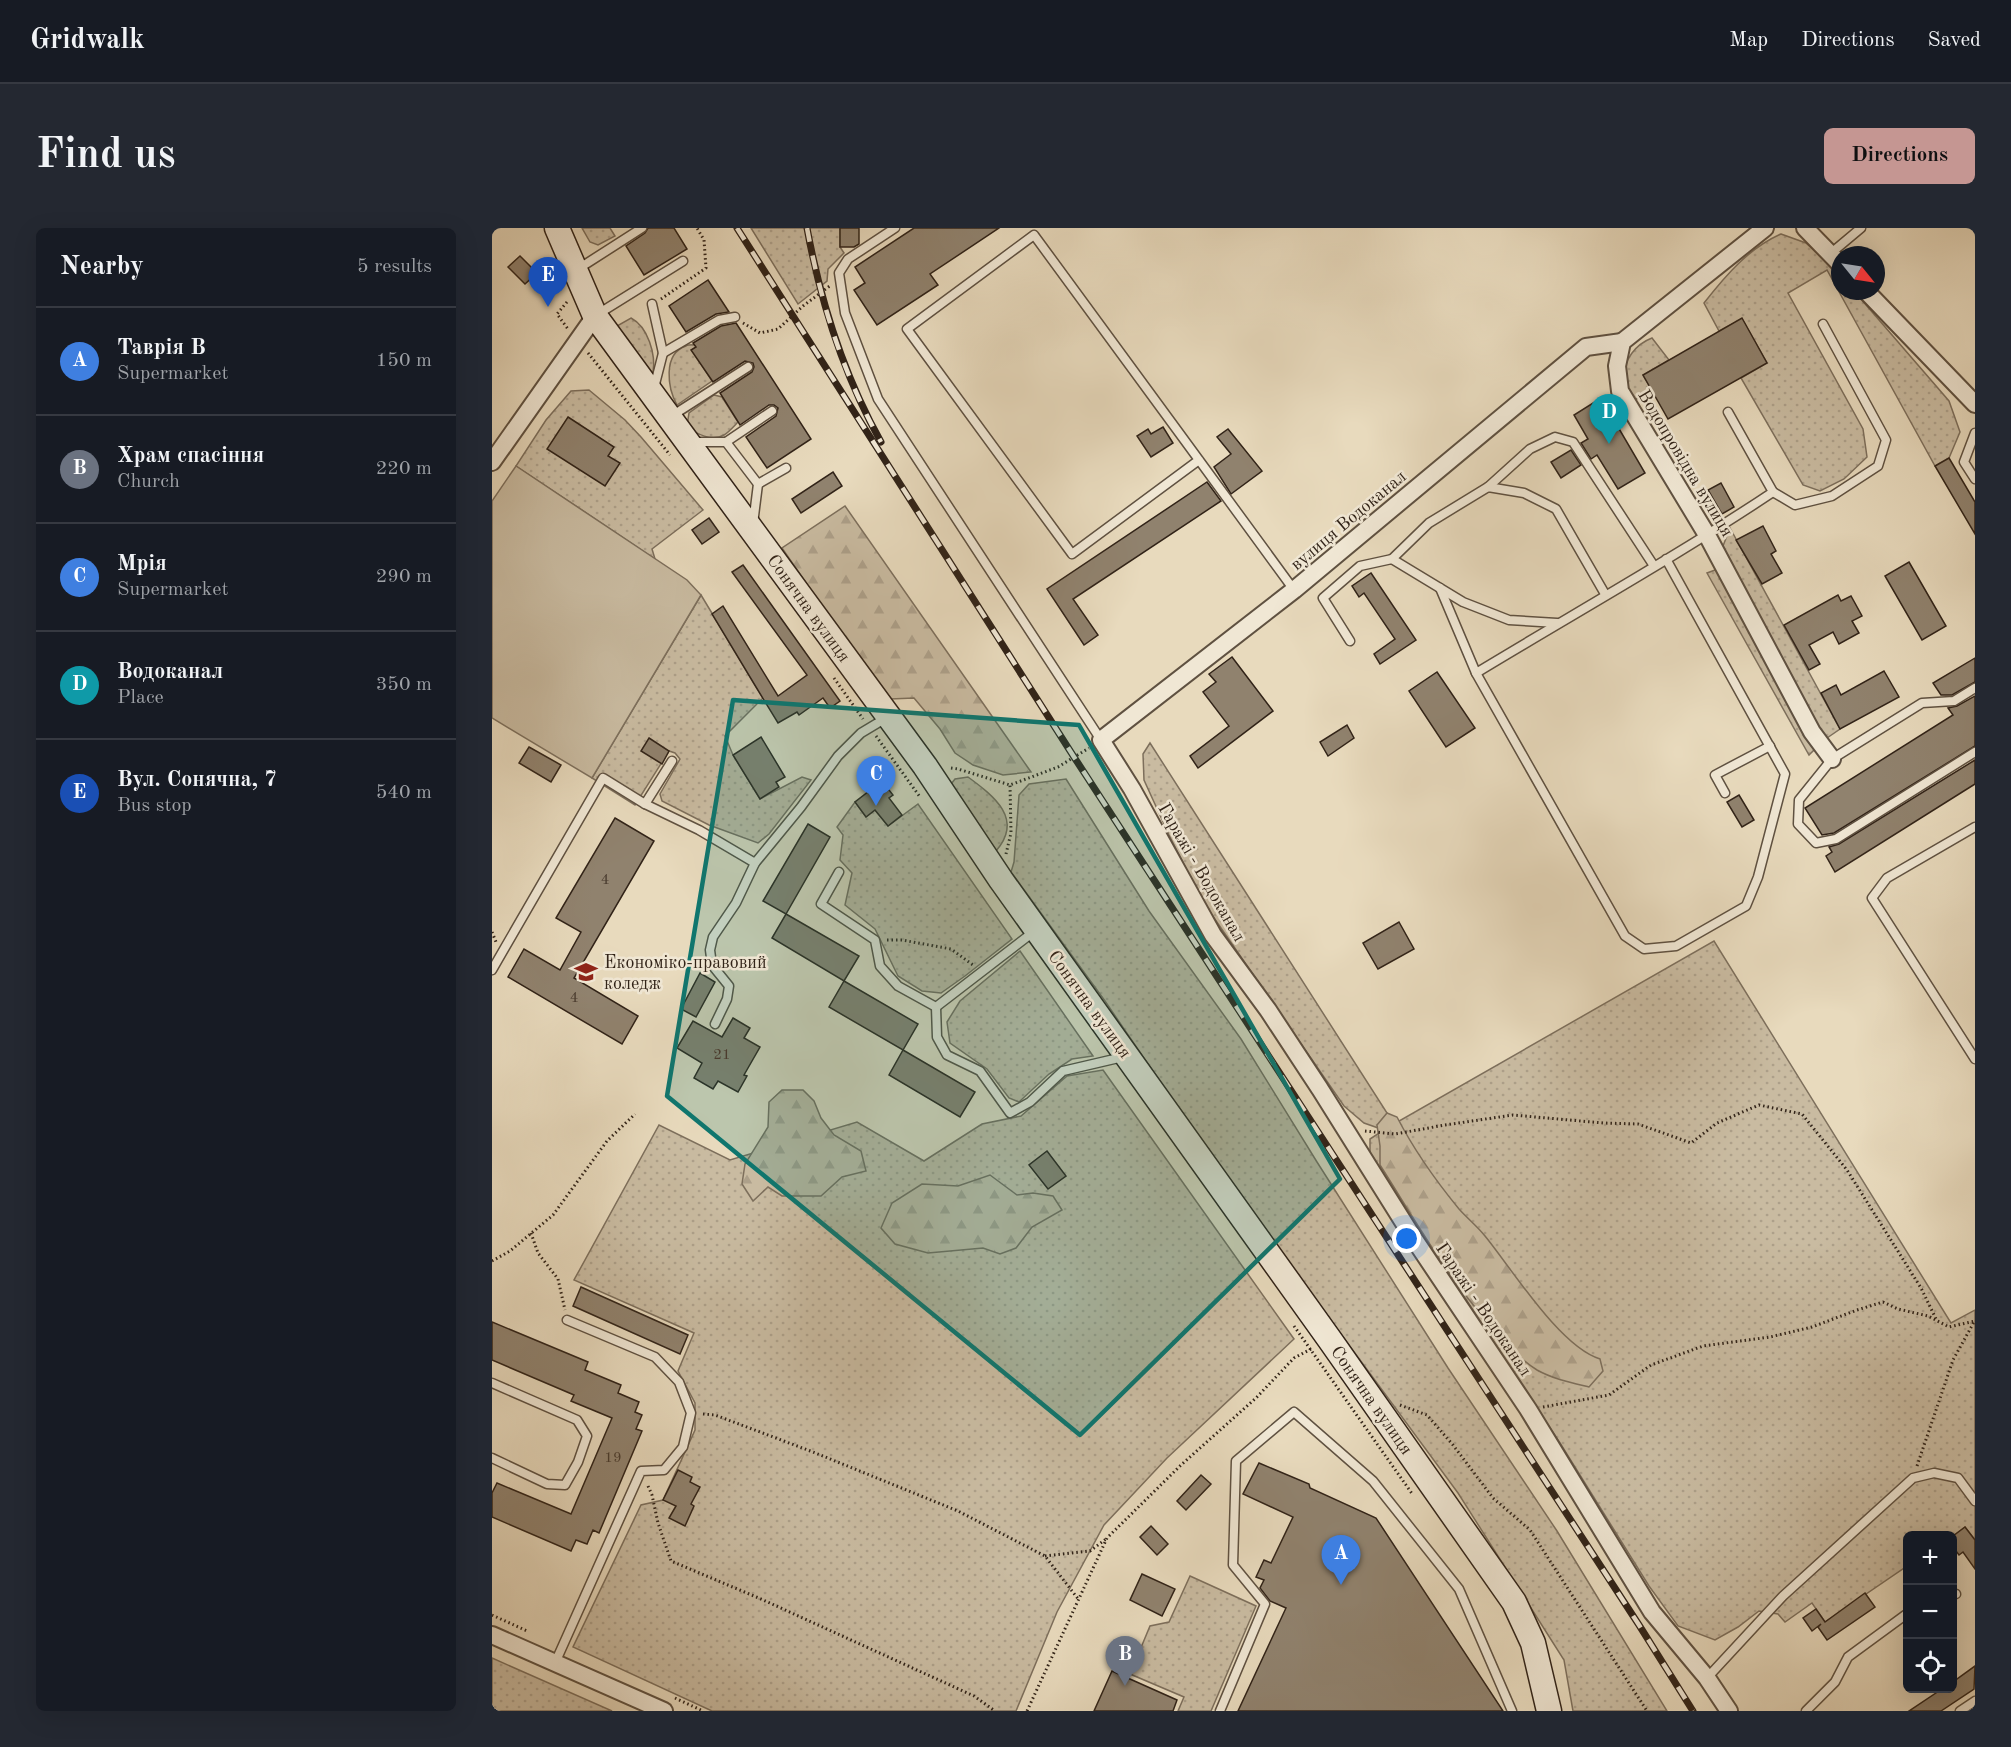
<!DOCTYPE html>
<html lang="en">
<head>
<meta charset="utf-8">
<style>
  body { margin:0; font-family:"Old Standard TT",serif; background:#242831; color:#f1f3f6 }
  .controls { position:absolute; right:18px; bottom:18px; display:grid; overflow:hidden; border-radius:9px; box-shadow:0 6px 24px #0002 }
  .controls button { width:54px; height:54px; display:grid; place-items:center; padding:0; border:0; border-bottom:2px solid #363941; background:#171b24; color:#f1f3f6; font:30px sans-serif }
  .compass { position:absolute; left:1339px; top:18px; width:54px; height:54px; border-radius:50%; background:#171b24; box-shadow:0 6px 24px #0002; rotate:120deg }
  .you { position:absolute; left:915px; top:1011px; width:21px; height:21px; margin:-15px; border:4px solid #fff; border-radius:50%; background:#1a73e8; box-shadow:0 0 0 9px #1a73e833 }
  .badge { display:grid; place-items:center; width:39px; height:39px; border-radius:50%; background:#c59692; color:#fff; font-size:20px; font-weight:700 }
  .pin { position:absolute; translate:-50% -50px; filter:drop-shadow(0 2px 3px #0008) }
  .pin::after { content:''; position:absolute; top:32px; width:21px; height:18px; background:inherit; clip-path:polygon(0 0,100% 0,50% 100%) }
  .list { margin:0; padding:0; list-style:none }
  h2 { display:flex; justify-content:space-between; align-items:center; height:78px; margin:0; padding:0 24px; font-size:26px }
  h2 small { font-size:20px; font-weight:400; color:#9ea1a6 }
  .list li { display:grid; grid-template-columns:39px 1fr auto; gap:18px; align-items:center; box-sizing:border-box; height:108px; padding:0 24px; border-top:2px solid #363941 }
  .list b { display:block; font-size:22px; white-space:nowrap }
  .list p { margin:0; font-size:20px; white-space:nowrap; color:#9ea1a6 }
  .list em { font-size:20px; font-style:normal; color:#9ea1a6 }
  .icon { flex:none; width:33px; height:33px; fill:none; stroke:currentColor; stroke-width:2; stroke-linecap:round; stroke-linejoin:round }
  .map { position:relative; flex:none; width:1483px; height:1483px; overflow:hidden; border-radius:9px }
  header { display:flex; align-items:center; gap:36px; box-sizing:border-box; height:84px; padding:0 30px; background:#171b24; border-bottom:2px solid #363941 }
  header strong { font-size:28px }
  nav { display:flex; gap:33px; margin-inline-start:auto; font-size:21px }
  .intro { display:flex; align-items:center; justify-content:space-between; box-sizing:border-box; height:144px; padding:0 36px }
  h1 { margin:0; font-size:42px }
  .button { padding:15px 27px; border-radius:9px; background:#c59692; color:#111; font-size:21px; font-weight:700 }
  main { display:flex; gap:36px; padding:0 36px }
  aside { flex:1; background:#171b24; border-radius:9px; box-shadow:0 6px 24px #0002 }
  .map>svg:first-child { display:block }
</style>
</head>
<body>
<header>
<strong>Gridwalk</strong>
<nav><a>Map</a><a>Directions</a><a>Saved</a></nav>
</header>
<div class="intro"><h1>Find us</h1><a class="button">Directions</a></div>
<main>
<aside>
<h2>Nearby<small>5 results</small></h2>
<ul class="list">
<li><span class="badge" style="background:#3f7fe0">A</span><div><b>Таврія В</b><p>Supermarket</p></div><em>150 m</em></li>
<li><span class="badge" style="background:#6b7280">B</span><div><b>Храм спасіння</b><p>Church</p></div><em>220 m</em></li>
<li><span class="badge" style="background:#3f7fe0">C</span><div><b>Мрія</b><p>Supermarket</p></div><em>290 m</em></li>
<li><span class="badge" style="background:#0f9aa8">D</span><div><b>Водоканал</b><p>Place</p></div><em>350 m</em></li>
<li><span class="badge" style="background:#1a4fb4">E</span><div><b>Вул. Сонячна, 7</b><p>Bus stop</p></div><em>540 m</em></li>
</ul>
</aside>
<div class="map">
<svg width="1483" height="1483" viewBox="0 0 1483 1483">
  <defs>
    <pattern id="grass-dots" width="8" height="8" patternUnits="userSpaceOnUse" patternTransform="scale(1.5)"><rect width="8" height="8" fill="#c9bba1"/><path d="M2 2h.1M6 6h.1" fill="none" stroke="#ada08a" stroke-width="1.8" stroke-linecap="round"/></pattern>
    <pattern id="forest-firs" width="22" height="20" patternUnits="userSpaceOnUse" patternTransform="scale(1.5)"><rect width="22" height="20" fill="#c9bba1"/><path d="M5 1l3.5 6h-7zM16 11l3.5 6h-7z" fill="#ada08a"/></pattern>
  </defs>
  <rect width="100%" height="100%" fill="#e8dabd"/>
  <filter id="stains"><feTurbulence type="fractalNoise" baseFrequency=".00333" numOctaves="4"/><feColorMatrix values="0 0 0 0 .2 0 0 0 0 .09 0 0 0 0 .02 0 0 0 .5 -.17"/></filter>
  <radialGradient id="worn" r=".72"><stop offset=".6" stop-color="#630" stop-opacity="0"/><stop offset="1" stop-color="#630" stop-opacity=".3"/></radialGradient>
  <g fill="url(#grass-dots)" stroke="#7d6f5c" stroke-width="1.5">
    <polygon points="90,0 118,0 123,8 106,17 98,14"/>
    <polygon points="259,0 348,0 348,19 352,25 336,41 335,53 306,76"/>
    <path d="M1289,6L1314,15L1344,42L1348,47V63H1362L1457,173L1468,204L1457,230L1443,238L1335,42L1296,65L1371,201L1375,229L1352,251L1328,263L1311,257L1249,150L1275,135L1250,91L1227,103L1212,75C1234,47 1257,20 1289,6Z"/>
    <path d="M139,90C156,99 164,126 161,145L151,139L125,98Z"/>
    <path d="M1160,110L1177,132L1151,147L1160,162L1143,172C1140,165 1133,157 1132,150C1131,132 1144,116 1160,110Z"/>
    <path d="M208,117L200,122L220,153L185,177C176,161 170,126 194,118C197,116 204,117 208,117Z"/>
    <polygon points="97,162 133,192 149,209 211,282 160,321 163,331 24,238 54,192 79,163"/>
    <path d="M222,167L230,169L246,194C242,198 237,204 232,207C220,214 204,206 195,198L197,185Z"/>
    <polygon points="1238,300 1348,501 1335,510 1329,507 1258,375 1231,318"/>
    <polygon points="1226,341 1320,513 1322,522 1317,527 1215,345"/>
    <polygon points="209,367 271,470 233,508 241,527 268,571 310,549 319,552 277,606 266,615 217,597 170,573 168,566 188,531 183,525 177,523 143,577 100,550"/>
    <polygon points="658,515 902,896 1222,713 1459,1095 1483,1082 1483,1312 1473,1299 1461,1308 1416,1308 1415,1338 1333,1394 1320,1375 1293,1394 1286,1386 1267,1383 1246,1399 1223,1412 1186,1398 1157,1358 1068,1215 878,925 878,911 892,902 872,895 852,878 711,674 677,607 652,552 651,526"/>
    <path d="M476,549C502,568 532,591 504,623L456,560L463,551Z"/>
    <polygon points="574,551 657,683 749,811 825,934 956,1140 1065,1303 1175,1483 1081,1483 1072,1432 966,1265 731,946 613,773 519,644 522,634 527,567 537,556"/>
    <polygon points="363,574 374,589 383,582 396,598 426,576 520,711 473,748 449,765 430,763 406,748 383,701 353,677 360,645 348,632 351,607 345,599"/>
    <polygon points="528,723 601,828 580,831 557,846 527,874 517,870 495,841 458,815 455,794 468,773"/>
    <polygon points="611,842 802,1111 675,1230 612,1297 565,1384 524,1483 220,1483 81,1419 149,1277 171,1272 203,1202 203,1175 186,1143 202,1105 82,1052 167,897 238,932 365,894 432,933 490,896 529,888 575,848"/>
    <polygon points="698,1348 764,1378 719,1483 686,1483 692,1469 638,1446 658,1398 677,1394"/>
    <polygon points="0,1430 120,1483 0,1483"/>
  </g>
  <g fill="url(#forest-firs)" stroke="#7d6f5c" stroke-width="1.5">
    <polygon points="353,278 539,544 511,547 481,537 463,525 448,501 422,470 398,471 360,422 290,320"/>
    <polygon points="290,862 311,862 322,873 329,890 342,907 369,923 374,943 350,949 329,968 290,968 276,959 261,973 250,956 253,936 276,899 277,874"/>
    <path d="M895,885L905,889C922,922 944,953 967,981C975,990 985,998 993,1008C1020,1041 1068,1119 1108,1131L1111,1143L1097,1159C1080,1155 1061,1151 1045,1142C1027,1131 1013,1114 999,1098C955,1049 923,992 888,937V918L885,897Z"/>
    <polygon points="498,947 525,967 541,965 561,968 570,982 540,999 524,1020 508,1026 491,1020 436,1025 403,1016 389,1000 400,975 430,956 466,958"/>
  </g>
  <polygon fill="#c9bba1" stroke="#7d6f5c" stroke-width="1.5" points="24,238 195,352 209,367 100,550 0,490 0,273"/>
  <g fill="#90826e" stroke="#312318" stroke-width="1.5">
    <polygon points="156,0 182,0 195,21 152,47 134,18 153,5"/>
    <polygon points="348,0 367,0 367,16 362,19 348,19"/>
    <polygon points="422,0 507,0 438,46 446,57 385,97 362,62 373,55 363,39"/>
    <polygon points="28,28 45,45 33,56 16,39"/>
    <polygon points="216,52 237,84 224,86 194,104 177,78"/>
    <polygon points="1250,90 1275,135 1176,191 1151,147"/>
    <polygon points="244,95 319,211 275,240 254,209 284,188 286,180 282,177 277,177 248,197 228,165 260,144 262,139 261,135 253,133 221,154 199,122 204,119 201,115 229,98"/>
    <polygon points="1109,170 1153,245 1126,261 1105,227 1099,231 1089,215 1096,211 1082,187"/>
    <polygon points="76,189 122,219 116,228 128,235 113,258 55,221"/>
    <polygon points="671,199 681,215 659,229 645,208 656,201 659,206"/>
    <polygon points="736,201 770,243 739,266 722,239 739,226 725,209"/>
    <polygon points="1079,222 1089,237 1069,250 1059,234"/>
    <polygon points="1457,230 1483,274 1483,306 1443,238"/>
    <polygon points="341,244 350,258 309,285 300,271"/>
    <polygon points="715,254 729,273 581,371 606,407 592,417 555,361"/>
    <polygon points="1229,255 1242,279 1230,286 1216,262"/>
    <polygon points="217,290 227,304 210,316 200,302"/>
    <polygon points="1271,298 1284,323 1279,326 1290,345 1270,356 1244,312"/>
    <polygon points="1417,334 1454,398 1430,412 1393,348"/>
    <polygon points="251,337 348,473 338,480 331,470 307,487 305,484 286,495 264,459 220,386 231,378 286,468 315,447 240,344"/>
    <polygon points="879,345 924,412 888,436 882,426 903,411 872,365 867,369 860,358"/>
    <polygon points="1346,367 1349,373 1359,368 1370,388 1360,393 1367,405 1347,416 1341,404 1317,417 1328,436 1317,442 1292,397"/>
    <polygon points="740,429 781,483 706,540 698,528 737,498 711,464 724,454 717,446"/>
    <polygon points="1483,430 1483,454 1460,467 1449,467 1441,455"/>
    <polygon points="1392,443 1407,469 1348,501 1329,465 1344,457 1349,467"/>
    <polygon points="945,444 983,500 954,519 917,463"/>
    <polygon points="1483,468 1483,518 1342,605 1330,607 1313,580 1461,487 1456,480 1465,478"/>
    <polygon points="855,497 862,510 836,528 828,514"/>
    <polygon points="269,509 293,549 284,554 287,559 268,571 241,527"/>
    <polygon points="157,510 177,523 170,536 149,523"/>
    <polygon points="37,519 69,537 59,554 27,535"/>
    <polygon points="1483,532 1483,556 1343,644 1334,628 1340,624 1337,619 1347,616"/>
    <polygon points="390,553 401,567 397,570 410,587 396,598 383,582 374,589 363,574"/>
    <polygon points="1247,567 1262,592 1250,599 1235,574"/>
    <polygon points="123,590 162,613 82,750 146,788 130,816 16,749 32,721 68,742 89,704 64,690"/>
    <polygon points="316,596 338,609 294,686 271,673"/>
    <polygon points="294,686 367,728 352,753 280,710"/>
    <polygon points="907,694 922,721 886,741 871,715"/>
    <polygon points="208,745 223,754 204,789 189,781"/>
    <polygon points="352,753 426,796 411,822 337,779"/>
    <polygon points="241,790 258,800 252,810 268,819 252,847 255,848 246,864 226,853 221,861 202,850 210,835 185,820 201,793 230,809"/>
    <polygon points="411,822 483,864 468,889 397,847"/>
    <polygon points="555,923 574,948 556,961 537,937"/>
    <polygon points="89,1059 196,1107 188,1126 81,1078"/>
    <polygon points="0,1094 96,1134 93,1142 129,1157 126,1165 147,1174 143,1184 150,1187 144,1201 150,1203 107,1305 101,1302 95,1316 84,1312 79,1323 0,1289 0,1265 5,1255 79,1286 120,1190 79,1173 82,1167 0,1132"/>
    <polygon points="767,1235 817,1256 818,1260 884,1290 1011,1483 746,1483 794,1380 778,1373 768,1360 772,1352 764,1349 772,1332 779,1335 801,1289 751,1266"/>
    <polygon points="186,1242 200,1249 198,1254 208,1259 199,1276 202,1278 193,1298 177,1290 184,1278 171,1272"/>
    <polygon points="709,1247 719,1256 694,1282 685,1273"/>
    <polygon points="659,1298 676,1316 665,1327 648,1309"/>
    <polygon points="1473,1299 1483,1312 1483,1341 1471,1324 1467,1327 1461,1319 1461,1308"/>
    <polygon points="650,1346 683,1361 670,1388 638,1372"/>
    <polygon points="1373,1365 1383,1379 1335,1412 1326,1399 1329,1396 1320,1403 1311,1390 1324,1381 1333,1394"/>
    <polygon points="1483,1438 1482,1461 1449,1483 1417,1483 1450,1461 1461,1461 1461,1454"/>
    <polygon points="620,1443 685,1472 681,1483 602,1483"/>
  </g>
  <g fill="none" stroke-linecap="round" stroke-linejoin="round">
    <g stroke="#5f5141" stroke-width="11">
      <g id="lane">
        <polyline points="403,0 356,31 347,45 353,85 386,171 609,512"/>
        <polyline points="1338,26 1369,0"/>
        <polyline points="86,41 150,0"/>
        <polyline points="160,76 171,125 162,160"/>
        <polyline points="106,86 191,33"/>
        <polyline points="171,125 227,92 243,89"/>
        <polyline points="178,189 256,139"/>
        <polyline points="1483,205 1472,234 1483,251"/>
        <polyline points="199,214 234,214 266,256 261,296"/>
        <polyline points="234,214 280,183"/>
        <polyline points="707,232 580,326 415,101 542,7 707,232 802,362"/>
        <polyline points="266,256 294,240"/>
        <polyline points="996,259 1038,221 1063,209 1081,214 1162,338"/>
        <polyline points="1281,264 1303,277 1340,268 1386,238 1394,212 1331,96"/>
        <polyline points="900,331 937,295 996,259 1032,265 1064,281 1113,366"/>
        <path d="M1174,331L1293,546L1266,649L1254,678L1184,718L1152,721L1133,708L984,445C1083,385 1185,328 1281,264L1236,184"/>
        <polyline points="948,360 984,445"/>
        <polyline points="858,413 831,370 868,338 900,331 971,374 1017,392 1065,395"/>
        <polyline points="1483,460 1462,473 1430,475 1340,531 1307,572 1306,596 1324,615 1344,611 1483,524"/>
        <polyline points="180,533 153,576 207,602 263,635"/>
        <polyline points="1233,565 1223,547 1278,518"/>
        <polyline points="1483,599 1395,650 1380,670 1483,831"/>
        <polyline points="347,644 329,676 383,712 388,738 406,758 444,779 544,702"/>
        <polyline points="0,742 111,550 153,576"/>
        <polyline points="444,779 445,809 455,827 488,843 518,885 538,874 571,843 631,829"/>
        <polyline points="223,796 235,771 237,758 220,737 218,722 221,709 244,675 263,635 309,579 346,528 369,505 394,490"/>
        <polyline points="0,1155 85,1192 95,1208 86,1234 73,1257 55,1256 0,1230"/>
        <polyline points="1460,1367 1464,1366"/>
        <polyline points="63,1435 149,1243 172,1242 191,1219 199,1185 187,1154 163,1129 75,1092"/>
        <polyline points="1215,1450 1291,1368 1421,1250 1442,1245 1466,1250 1483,1273"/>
        <polyline points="728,1483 773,1376 741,1337 744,1233 802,1184 881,1253 967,1361 1020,1483"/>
        <polyline points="1314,1483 1343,1454 1356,1429 1416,1385"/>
        <polyline points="1468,1483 1483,1473"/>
      </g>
    </g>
    <g stroke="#5f5141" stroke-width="20">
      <g id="street">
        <polyline points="1273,0 1130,114 1125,138 1128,163 1215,307 1320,504 1340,531"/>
        <polyline points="1313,0 1348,36"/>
        <polyline points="1374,63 1483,176"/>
        <polyline points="1130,114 1094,119 802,362 609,512 640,561 721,707 776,782 828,861 922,1011 1036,1181 1160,1384 1215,1450 1237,1483"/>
        <polyline points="0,234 103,88"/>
        <polyline points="0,1407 172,1483"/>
      </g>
    </g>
    <g stroke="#312318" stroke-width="27">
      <polyline id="secondary" points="65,0 103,88 433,538 509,652 838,1112 1022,1374 1041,1415 1057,1483"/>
    </g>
    <g stroke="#312318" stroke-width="3" stroke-dasharray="1.5 3" stroke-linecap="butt">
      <polyline points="169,71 214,40 212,12 205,0"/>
      <polyline points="75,74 65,86 76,101"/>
      <polyline points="251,95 268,105 286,101 311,78 339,57"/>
      <polyline points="96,125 178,227"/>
      <polyline points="342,450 371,491"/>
      <polyline points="384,508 428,569"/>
      <polyline points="459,540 466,541 518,557 566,539 597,520"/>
      <polyline points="514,626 519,605 518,557"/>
      <polyline points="0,704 4,714"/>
      <polyline points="395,712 410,712 459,721 481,737"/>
      <polyline points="873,903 903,906 953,897 1021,887 1111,895 1146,896 1199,915 1225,895 1267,877 1310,886 1355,942 1429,1060 1445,1093"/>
      <polyline points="39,1005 46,1025 66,1051 73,1082"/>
      <polyline points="0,1033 18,1023 61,987 115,913 143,886"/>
      <polyline points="802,1098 921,1267"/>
      <polyline points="908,1177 935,1187 961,1217 1001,1270 1038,1302 1155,1483"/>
      <polyline points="1051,1179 1117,1167 1159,1137 1211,1118 1278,1109 1320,1099 1365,1082 1391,1074 1406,1081 1436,1088 1457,1099 1483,1093"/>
      <polyline points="211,1186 223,1187 321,1224 466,1283 553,1328 587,1372"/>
      <polyline points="1425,1238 1461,1132 1482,1094"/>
      <polyline points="156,1258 160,1267 166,1295 179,1333 269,1371 482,1468 503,1483"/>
      <polyline points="553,1328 598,1323 614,1311"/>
      <polyline points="0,1387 35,1403"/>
      <polyline points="183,1470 211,1483"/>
      <polyline points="535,1483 615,1310 689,1237 764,1170 802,1130 819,1121"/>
    </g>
    <use href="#lane" stroke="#f0e7d4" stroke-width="8"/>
    <use href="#street" stroke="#f0e7d4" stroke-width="16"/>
    <use href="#secondary" stroke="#f0e7d4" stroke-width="24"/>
    <g stroke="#312318" stroke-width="7">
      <g id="rail">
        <polyline points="245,0 582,529 1147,1397 1201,1483"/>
        <path d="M315,0C329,76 351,146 389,214"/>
      </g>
    </g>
    <use href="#rail" stroke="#f0e7d4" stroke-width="4.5" stroke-dasharray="14" stroke-linecap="butt"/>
  </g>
  <path fill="#0f766e" fill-opacity="0.2" stroke="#0f766e" stroke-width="4.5" stroke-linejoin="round" d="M241,472L587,497L848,951L588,1207L175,868Z"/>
  <defs>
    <g id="university-bare" transform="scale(1.8)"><path d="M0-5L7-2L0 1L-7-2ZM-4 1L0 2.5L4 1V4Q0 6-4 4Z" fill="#8f2418" stroke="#f0e7d4" stroke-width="2.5" paint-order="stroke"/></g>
  </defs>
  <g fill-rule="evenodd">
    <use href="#university-bare" x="94" y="744"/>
  </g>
  <g text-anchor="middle" stroke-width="5" stroke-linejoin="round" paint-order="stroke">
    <g font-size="15" fill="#493b2e">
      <text x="113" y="656">4</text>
      <text x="82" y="774">4</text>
      <text x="230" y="831">21</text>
      <text x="121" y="1234">19</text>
    </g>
    <g font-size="18" fill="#312318" stroke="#f0e7d4">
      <text transform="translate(1194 235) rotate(59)" y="6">Водопровідна вулиця</text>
      <text transform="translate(856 292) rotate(-40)" y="6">вулиця Водоканал</text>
      <text transform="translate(317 380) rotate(54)" y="6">Сонячна вулиця</text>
      <text transform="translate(710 644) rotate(60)" y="6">Гаражі - Водоканал</text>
      <text transform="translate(598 776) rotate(54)" y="6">Сонячна вулиця</text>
      <text transform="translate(992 1081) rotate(56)" y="6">Гаражі - Водоканал</text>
      <text transform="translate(880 1172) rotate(55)" y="6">Сонячна вулиця</text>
    </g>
    <g font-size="18" fill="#312318" stroke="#f0e7d4" text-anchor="start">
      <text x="112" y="740">Економіко-правовий<tspan x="112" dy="21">коледж</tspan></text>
    </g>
  </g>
  <rect width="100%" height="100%" filter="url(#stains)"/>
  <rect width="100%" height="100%" fill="url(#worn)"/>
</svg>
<div class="controls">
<button>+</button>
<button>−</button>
<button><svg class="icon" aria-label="locate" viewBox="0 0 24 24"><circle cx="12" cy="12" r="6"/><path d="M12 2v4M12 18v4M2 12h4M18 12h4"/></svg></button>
</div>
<svg class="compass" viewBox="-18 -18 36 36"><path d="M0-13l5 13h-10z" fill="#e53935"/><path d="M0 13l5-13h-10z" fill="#9ea1a6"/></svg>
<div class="you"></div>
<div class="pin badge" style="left:849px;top:1357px;background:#3f7fe0">A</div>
<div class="pin badge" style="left:633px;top:1458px;background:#6b7280">B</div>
<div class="pin badge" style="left:384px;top:578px;background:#3f7fe0">C</div>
<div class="pin badge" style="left:1117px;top:216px;background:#0f9aa8">D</div>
<div class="pin badge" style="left:56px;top:79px;background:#1a4fb4">E</div>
</div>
</main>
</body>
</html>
